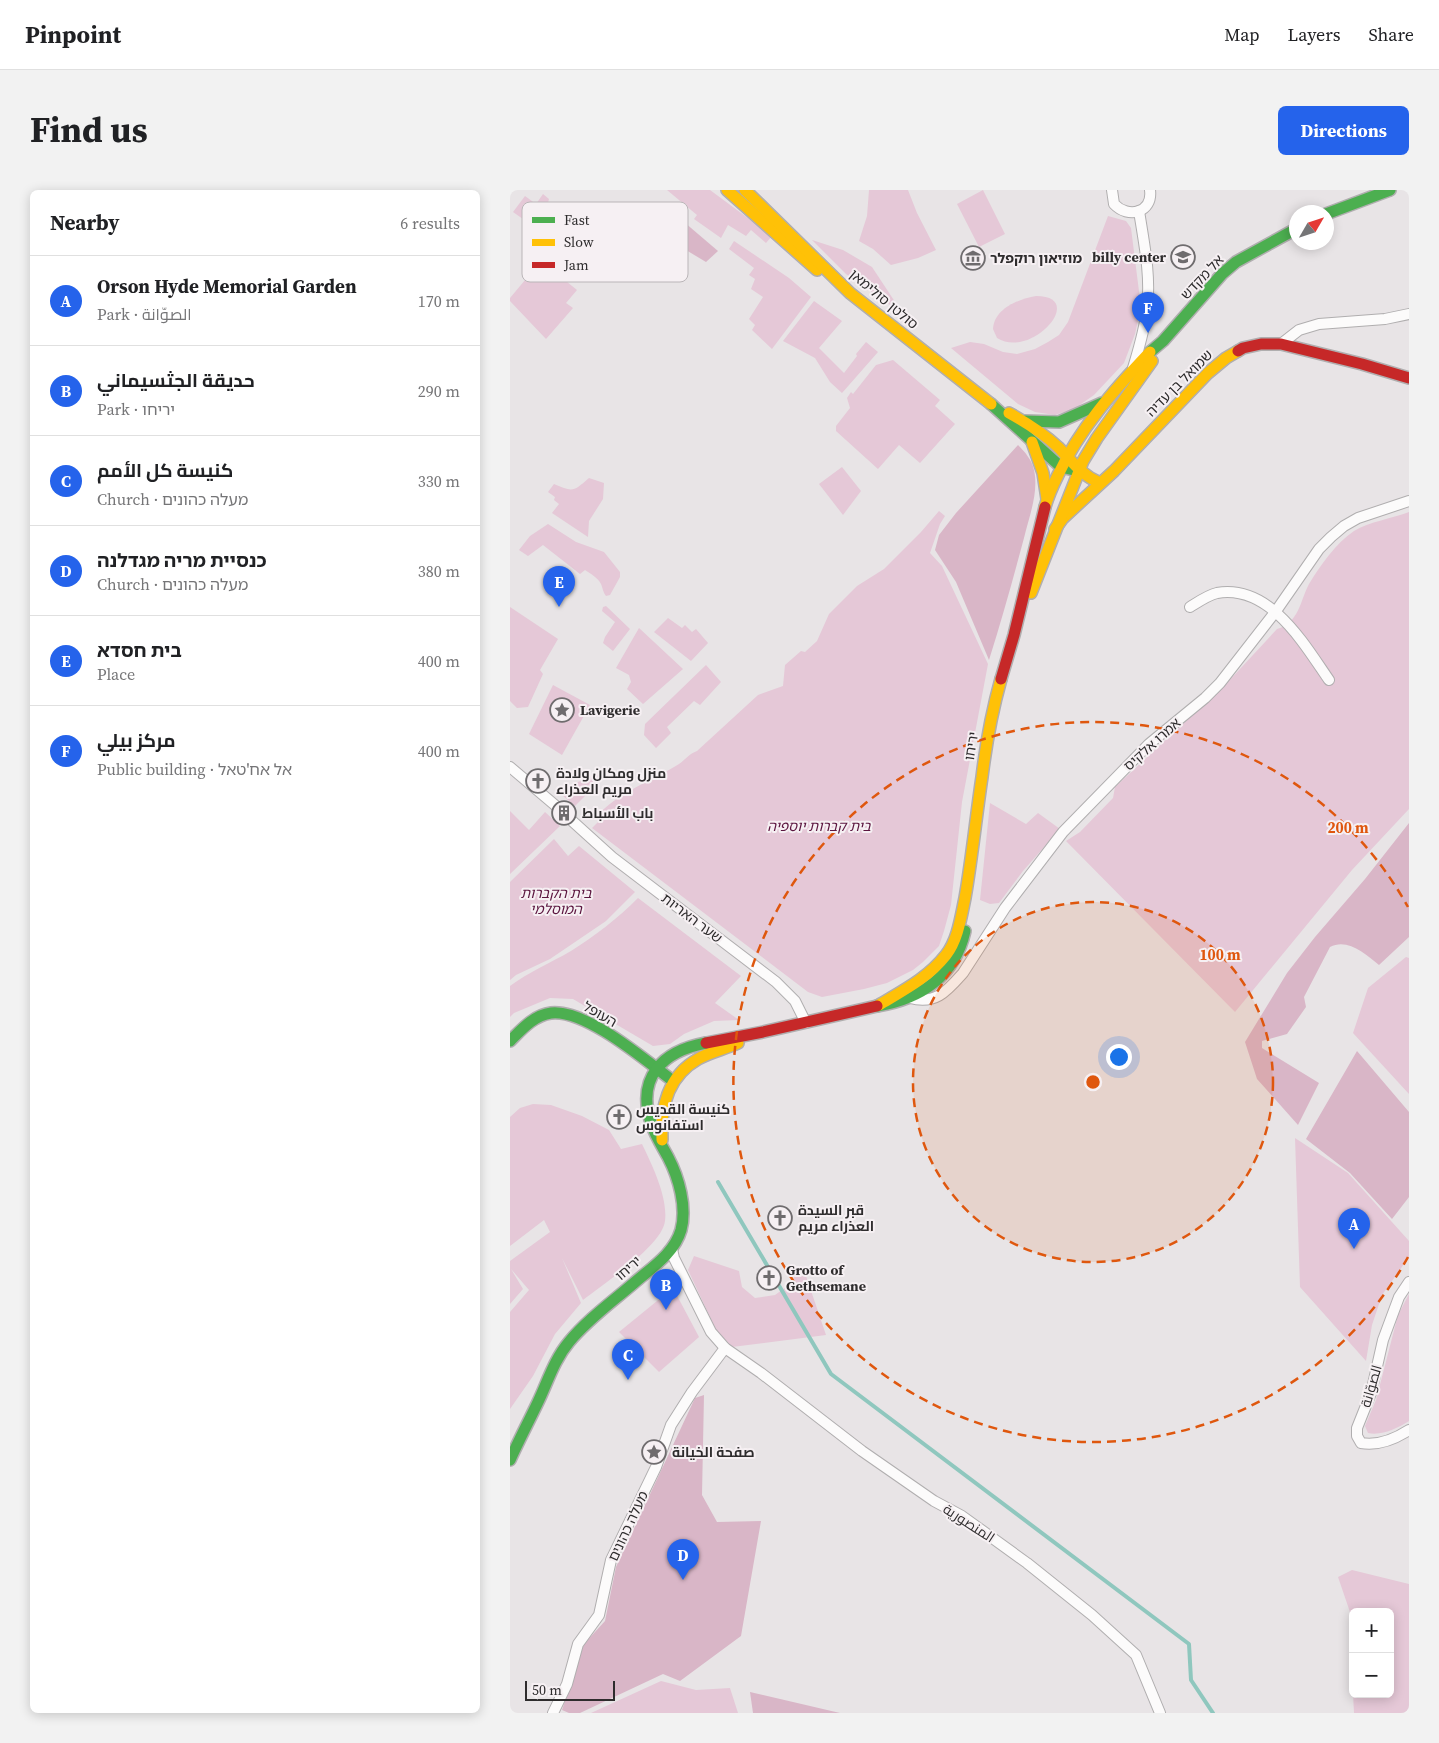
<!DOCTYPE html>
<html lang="en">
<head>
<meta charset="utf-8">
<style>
  body { margin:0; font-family:"Source Serif 4",Cairo,"Noto Sans Hebrew",serif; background:#f2f2f2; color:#202124 }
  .controls { position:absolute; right:15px; bottom:15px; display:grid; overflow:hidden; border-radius:8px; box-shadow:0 2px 12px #0003 }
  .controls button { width:45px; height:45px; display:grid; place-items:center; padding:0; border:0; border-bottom:1px solid #e0e0e0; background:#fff; color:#202124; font:25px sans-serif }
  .compass { position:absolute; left:779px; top:15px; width:45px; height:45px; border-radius:50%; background:#fff; box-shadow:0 2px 12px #0003; rotate:51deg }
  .scale { position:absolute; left:15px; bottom:12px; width:90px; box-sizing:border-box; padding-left:5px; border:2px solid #2e2c2d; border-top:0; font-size:14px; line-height:18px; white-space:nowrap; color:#2e2c2d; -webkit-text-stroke:4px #f6f0f3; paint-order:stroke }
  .you { position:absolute; left:608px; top:866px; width:18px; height:18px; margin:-12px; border:4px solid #fff; border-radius:50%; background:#1a73e8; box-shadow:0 0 0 8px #1a73e833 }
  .badge { display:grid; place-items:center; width:32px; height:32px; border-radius:50%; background:#2563eb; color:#fff; font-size:16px; font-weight:700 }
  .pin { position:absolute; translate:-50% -41px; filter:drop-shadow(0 1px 2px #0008) }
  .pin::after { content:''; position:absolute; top:26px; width:18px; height:15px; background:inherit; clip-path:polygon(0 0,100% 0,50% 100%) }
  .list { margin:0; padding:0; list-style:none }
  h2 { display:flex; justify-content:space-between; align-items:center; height:65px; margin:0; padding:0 20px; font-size:21px }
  h2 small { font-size:16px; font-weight:400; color:#757577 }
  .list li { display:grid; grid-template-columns:32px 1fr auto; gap:15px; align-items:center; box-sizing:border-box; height:90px; padding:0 20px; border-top:1px solid #e0e0e0 }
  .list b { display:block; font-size:19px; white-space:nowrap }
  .list p { margin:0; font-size:16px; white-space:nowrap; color:#757577 }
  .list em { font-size:16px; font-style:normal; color:#757577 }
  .map { position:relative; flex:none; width:899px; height:1523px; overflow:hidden; border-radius:8px }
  header { display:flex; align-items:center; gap:30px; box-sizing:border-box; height:70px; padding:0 25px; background:#fff; border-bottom:1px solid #e0e0e0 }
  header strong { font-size:24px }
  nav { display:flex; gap:28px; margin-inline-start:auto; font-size:18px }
  .intro { display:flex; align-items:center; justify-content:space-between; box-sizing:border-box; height:120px; padding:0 30px }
  h1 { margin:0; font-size:35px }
  .button { padding:12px 22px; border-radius:8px; background:#2563eb; color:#fff; font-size:18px; font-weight:700 }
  main { display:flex; gap:30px; padding:0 30px }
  aside { flex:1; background:#fff; border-radius:8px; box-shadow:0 2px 12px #0003 }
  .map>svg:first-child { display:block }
</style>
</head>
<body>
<header>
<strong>Pinpoint</strong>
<nav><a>Map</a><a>Layers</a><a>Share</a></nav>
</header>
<div class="intro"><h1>Find us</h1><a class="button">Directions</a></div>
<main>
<aside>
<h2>Nearby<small>6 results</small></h2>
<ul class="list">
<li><span class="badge">A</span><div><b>Orson Hyde Memorial Garden</b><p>Park · الصوّانة</p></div><em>170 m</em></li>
<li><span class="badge">B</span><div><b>حديقة الجثسيماني</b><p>Park · יריחו</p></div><em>290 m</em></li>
<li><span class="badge">C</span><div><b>كنيسة كل الأمم</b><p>Church · מעלה כהונים</p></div><em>330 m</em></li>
<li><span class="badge">D</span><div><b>כנסיית מריה מגדלנה</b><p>Church · מעלה כהונים</p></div><em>380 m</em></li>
<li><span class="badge">E</span><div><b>בית חסדא</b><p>Place</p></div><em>400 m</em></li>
<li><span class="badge">F</span><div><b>مركز بيلي</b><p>Public building · אל אח'טאל</p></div><em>400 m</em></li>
</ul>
</aside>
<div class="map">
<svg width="899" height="1523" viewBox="0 0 899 1523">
  <rect width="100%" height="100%" fill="#e8e4e6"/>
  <g fill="#e5c8d7">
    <polygon points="157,0 200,0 262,46 256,53 241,40 236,46 218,35 211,48 184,29 187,25"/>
    <polygon points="359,0 398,0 407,23 426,60 408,68 381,75 363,59 349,51 357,26"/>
    <polygon points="473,0 495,44 469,57 447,14"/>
    <polygon points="33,4 39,9 36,21 48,30 37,46 3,22 15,6 26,14"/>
    <polygon points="598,26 616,31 621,38 631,117 625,144 614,173 584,205 564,219 545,225 525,222 508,214 441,158 460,152 474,154 493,162 507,164 525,159 538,152 549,145 558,132"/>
    <polygon points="302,50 333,60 362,77 393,124 336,84"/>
    <polygon points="224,51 279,88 301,107 262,159 242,140 245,135 239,129 253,107 241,99 245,89 239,85 244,78 219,59"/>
    <polygon points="31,71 67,100 56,113 63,118 36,149 0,111 0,108"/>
    <path d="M526,106C578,106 521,170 487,148L483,139C484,119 508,109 526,106Z"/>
    <polygon points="304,111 332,131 309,158 334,183 347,166 346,164 356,152 368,162 332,203 320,192 305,168 273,151"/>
    <polygon points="383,170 430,210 425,216 445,234 410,273 389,255 368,279 326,241 326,236 340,218 337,208 341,202 343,204 366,175"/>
    <polygon points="332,277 351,301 333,325 309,294"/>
    <path d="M79,288L94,293L93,309L79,331L78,347L42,323L49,314L44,310L45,307L38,302L44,294C63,302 63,302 79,288Z"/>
    <path d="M429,321L435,326L430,334L420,363L432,376L478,474L452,612L441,715L434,741L429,756L413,772L403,780L377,793L354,799L312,807L298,802L82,638L89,631L86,627C107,603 143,590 169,574C176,569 179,564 187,561L248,505L273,496L275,475L291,461L295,462L307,451L319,424L347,396L374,379L411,342Z"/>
    <path d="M899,322V619L842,680L725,822L556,651L570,642L603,608L605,597L716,494L767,439C789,433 790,411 799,394C810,376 826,353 844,341C859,332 883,328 899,322Z"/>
    <path d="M38,334L66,352L94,362L110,382V387L100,405L96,406C93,402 93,399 91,394C88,388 81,384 75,380L70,384L33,355L18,366L9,360L20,346Z"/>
    <polygon points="96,416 120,439 103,461 93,453 95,447 105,432 92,421 93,417"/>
    <polygon points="0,417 48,449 30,480 33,484 18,517 7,518 0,511"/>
    <polygon points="158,428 172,438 175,435 182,442 186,439 198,453 181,471 144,442"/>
    <polygon points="129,438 173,479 133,514 117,499 121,492 119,485 106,478"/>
    <polygon points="196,475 211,492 190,515 184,511 157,537 161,543 146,558 134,545 135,534"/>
    <polygon points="43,495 80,515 52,565 19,544"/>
    <polygon points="92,581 95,586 65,616 52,605 68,592"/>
    <polygon points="480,613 516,634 528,623 550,639 513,681 489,713 480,714 470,710"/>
    <polygon points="0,621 19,640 35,622 50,636 0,684"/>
    <polygon points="44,649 58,666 69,656 125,702 96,731 40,769 6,785 0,790 0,692"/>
    <path d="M128,708L231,786L205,813L229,830L204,831L174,844L160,854L143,856L63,809L40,808L4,823L0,827V796C19,782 40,773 61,761C86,745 107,729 128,708Z"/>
    <polygon points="896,767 899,768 899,904 843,843 858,798"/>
    <path d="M23,914L41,915L72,926L99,940L111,959L132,954C142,975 158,1007 155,1031C152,1056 93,1094 73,1110L52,1068L71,1113L45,1144L23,1186L0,1219V1122L19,1100L1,1079L13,1099L0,1114V1071L40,1042L34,1030L0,1056V927L10,918Z"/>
    <polygon points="785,948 838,983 899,1051 899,1067 872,1105 862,1135 856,1171 790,1097"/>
    <polygon points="184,1066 229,1081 232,1097 245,1108 265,1105 283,1092 285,1081 294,1080 316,1145 222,1157 206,1140 178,1080"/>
    <polygon points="163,1098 189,1147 149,1182 109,1142"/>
    <path d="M899,1104V1231C888,1238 872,1246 858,1243L855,1236L866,1210L888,1125Z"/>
    <polygon points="842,1380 899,1394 899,1523 844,1523 843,1504 880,1504 880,1422 843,1422 843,1477 841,1425 828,1387"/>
    <polygon points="151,1491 186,1500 220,1498 228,1523 81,1523"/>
  </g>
  <g fill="#d9b6c7">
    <polygon points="174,32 208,61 196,72 176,60 162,44"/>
    <path d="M508,255C515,262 522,270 524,280C529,302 519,327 514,348C503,389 492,429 479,470L446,392L425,360L429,345L446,323Z"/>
    <path d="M899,633V747L869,775C855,764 838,748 820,757L794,807L796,817L777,844L752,851V858L809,893L788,935L747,889L735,852L777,783L805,747L855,689Z"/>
    <polygon points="847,861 899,922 899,1007 882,1029 840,983 796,949"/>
    <polygon points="194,1205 192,1305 207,1332 251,1331 231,1446 170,1491 153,1484 70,1523 59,1523 52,1520 74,1454 95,1431 106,1377 185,1208"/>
    <polygon points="240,1502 330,1523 243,1523"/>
  </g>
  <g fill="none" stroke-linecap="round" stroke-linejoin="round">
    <polyline stroke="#8fc7be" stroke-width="4" points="208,992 321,1184 679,1454 681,1490 703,1523"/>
    <polyline stroke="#c3bfc1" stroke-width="10" stroke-dasharray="10 5" stroke-linecap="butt" points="46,616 60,629"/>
    <g stroke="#b0aeaf" stroke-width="12">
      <g id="street">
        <path d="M602,0L604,14C618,29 643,23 640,0"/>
        <polyline points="771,154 789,140 809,134 875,129 899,124"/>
        <path d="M623,178C629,158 635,139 637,118C641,86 634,53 629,21"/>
        <path d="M680,417C688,412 698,405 707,403C760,394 794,454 819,490"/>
        <polyline points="0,577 46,616"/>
        <polyline points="60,629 102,667 266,792 285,811 296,833"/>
        <path d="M400,808C426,815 437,801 453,783L495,718L553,642L639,554L695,508L710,493L766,421L809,359L821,347L834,336L848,328L899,311"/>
        <polyline points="162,1059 164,1068 201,1142 215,1158 251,1183 352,1261 424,1311 452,1326 517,1373 582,1425 626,1465 650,1523"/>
        <path d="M899,1092L889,1107L873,1150L861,1203L847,1238V1246L851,1253C868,1256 885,1249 899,1240"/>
        <polyline points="43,1523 57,1494 68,1454 89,1425 101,1370 146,1277 161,1235 182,1202 215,1158"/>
      </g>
    </g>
    <g stroke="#b0aeaf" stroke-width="14">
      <g id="fast">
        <polyline points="816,24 880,0"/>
        <polyline points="640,162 653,151 712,84 726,72 786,39"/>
        <polyline points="481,214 551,277 568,281"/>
        <polyline points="515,231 549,232 592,213"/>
        <path d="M367,816C411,809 445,786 455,741"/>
        <path d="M0,851C11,840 24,825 41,823C76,819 135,870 163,891"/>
        <path d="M0,1270C9,1250 19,1231 28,1212C38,1191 44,1170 59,1152C78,1129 102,1112 124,1093C141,1078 164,1064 171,1040C177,1017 169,988 158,967C152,956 145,945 141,933C126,887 153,861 196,853"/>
      </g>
    </g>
    <g stroke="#b0aeaf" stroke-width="14">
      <g id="slow">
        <polyline points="217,0 307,80"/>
        <polyline points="235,0 340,103 481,214"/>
        <path d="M499,223C517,233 533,243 548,257C562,271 571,285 590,293"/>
        <polyline points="522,252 533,283 537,309"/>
        <path d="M535,317C538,306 543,295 548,285C570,238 604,200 640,162"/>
        <polyline points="545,339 553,328 604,281 698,183 716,168 728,161"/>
        <polyline points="521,403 573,271 587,248 642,171"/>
        <path d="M369,815C394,800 418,788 436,765C448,750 451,727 455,708C462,668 466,627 472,587C476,554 482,521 491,489"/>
        <path d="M152,950C150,918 158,886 188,869C200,862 215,859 228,853"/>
      </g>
    </g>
    <g stroke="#b0aeaf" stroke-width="14">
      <g id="jam">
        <polyline points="728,161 733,158 751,154 771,154 852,174 899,188"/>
        <polyline points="491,489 504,445 535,317"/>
        <polyline points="196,853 253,842 367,816"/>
      </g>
    </g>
    <use href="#street" stroke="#fcfbfb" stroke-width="10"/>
    <use href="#fast" stroke="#4caf50" stroke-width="11"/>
    <use href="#slow" stroke="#ffc107" stroke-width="11"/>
    <use href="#jam" stroke="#c62828" stroke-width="11"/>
  </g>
  <circle cx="583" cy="892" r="180" fill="#df570e" fill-opacity=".12"/>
  <g fill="none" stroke="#df570e" stroke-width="2.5" stroke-dasharray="9 6">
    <circle cx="583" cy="892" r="180"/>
    <path d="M898 1067A360 360 0 1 1 898 717"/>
  </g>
  <defs>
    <g id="university-ring" transform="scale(1.25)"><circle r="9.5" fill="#f6f0f3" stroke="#6f6c6e" stroke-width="1.5"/><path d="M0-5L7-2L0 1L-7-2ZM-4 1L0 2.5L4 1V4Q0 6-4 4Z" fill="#6f6c6e"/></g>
    <g id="museum-ring" transform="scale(1.25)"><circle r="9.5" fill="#f6f0f3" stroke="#6f6c6e" stroke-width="1.5"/><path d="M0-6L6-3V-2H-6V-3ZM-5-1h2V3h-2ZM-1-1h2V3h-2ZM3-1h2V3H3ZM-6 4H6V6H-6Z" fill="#6f6c6e"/></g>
    <g id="sight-ring" transform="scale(1.25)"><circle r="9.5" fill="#f6f0f3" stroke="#6f6c6e" stroke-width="1.5"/><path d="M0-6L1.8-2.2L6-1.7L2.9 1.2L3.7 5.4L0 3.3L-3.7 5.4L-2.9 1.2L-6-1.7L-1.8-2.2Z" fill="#6f6c6e"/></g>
    <g id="church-ring" transform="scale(1.25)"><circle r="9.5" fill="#f6f0f3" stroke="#6f6c6e" stroke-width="1.5"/><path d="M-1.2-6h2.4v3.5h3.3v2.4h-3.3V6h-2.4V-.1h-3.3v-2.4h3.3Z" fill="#6f6c6e"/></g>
    <g id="building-ring" transform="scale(1.25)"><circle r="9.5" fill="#f6f0f3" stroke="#6f6c6e" stroke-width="1.5"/><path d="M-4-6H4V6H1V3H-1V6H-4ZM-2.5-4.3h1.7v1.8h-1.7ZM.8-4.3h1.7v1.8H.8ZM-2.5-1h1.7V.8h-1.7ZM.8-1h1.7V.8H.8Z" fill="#6f6c6e"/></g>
  </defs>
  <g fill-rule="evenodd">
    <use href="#university-ring" x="673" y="67"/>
    <use href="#museum-ring" x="463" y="68"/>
    <use href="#sight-ring" x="52" y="520"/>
    <use href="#church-ring" x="28" y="591"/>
    <use href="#building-ring" x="54" y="623"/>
    <use href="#church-ring" x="109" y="927"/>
    <use href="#church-ring" x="270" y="1028"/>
    <use href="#church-ring" x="259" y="1088"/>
    <use href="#sight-ring" x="144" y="1262"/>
  </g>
  <g text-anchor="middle" stroke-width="4" stroke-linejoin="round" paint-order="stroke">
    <g font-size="14" font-weight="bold" fill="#2e2c2d" stroke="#f6f0f3" text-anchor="start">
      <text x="656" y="72" text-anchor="end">billy center</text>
      <text x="480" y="73">מוזיאון רוקפלר</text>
      <text x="70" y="525">Lavigerie</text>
      <text x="46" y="588">منزل ومكان ولادة<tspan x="46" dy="16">مريم العذراء</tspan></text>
      <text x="72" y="628">باب الأسباط</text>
      <text x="126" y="924">كنيسة القديس<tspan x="126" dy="16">استفانوس</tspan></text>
      <text x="288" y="1025">قبر السيدة<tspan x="288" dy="16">العذراء مريم</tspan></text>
      <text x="276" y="1085">Grotto of<tspan x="276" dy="16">Gethsemane</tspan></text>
      <text x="162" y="1267">صفحة الخيانة</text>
    </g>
    <g font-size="14" fill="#2e2c2d" stroke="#f6f0f3">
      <text transform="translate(692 87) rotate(-47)" y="5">אל מקדש</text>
      <text transform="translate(374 109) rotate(40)" y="5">סולטן סולימאן</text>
      <text transform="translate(669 193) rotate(-45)" y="5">שמואל בן עדיה</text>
      <text transform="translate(642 554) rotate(-42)" y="5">אמרו אלקיס</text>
      <text transform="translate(461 556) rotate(-81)" y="5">יריחו</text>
      <text transform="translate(182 728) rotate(37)" y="5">שער האריות</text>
      <text transform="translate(90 824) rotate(30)" y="5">העופל</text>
      <text transform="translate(118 1078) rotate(-41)" y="5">יריחו</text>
      <text transform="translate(861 1196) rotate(-74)" y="5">الصوّانة</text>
      <text transform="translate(459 1333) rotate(33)" y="5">المنصورية</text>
      <text transform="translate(118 1336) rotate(-65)" y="5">מעלה כהונים</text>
    </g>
    <g font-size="14" font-style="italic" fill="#5b153f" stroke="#f6f0f3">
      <text x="309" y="641">בית קברות יוספיה</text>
      <text x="46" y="708">בית הקברות<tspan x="46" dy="16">המוסלמי</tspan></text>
    </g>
  </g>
  <rect x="12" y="12" width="166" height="80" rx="8" fill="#f6f0f3" stroke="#bab5b8" stroke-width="1"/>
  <rect x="22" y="27" width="23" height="6" fill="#4caf50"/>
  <rect x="22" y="49" width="23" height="7" fill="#ffc107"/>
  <rect x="22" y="72" width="23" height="6" fill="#c62828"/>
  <g font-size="14" fill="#2e2c2d">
    <text x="54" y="35">Fast</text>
    <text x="54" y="57">Slow</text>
    <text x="54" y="80">Jam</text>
  </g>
  <circle cx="583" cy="892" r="8" fill="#df570e" stroke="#f6f0f3" stroke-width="2.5"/>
  <g font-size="15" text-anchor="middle" font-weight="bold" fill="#df570e" stroke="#f6f0f3" stroke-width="4" stroke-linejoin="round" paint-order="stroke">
    <text x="838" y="643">200 m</text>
    <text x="710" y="770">100 m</text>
  </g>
</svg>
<div class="controls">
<button>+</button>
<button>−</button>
</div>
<svg class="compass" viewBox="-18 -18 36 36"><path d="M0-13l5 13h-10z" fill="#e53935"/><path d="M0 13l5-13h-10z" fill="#757577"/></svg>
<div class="scale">50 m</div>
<div class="you"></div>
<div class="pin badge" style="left:844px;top:1059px">A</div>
<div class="pin badge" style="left:156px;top:1120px">B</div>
<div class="pin badge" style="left:118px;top:1190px">C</div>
<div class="pin badge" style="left:173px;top:1390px">D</div>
<div class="pin badge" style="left:49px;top:417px">E</div>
<div class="pin badge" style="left:638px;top:143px">F</div>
</div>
</main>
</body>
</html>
